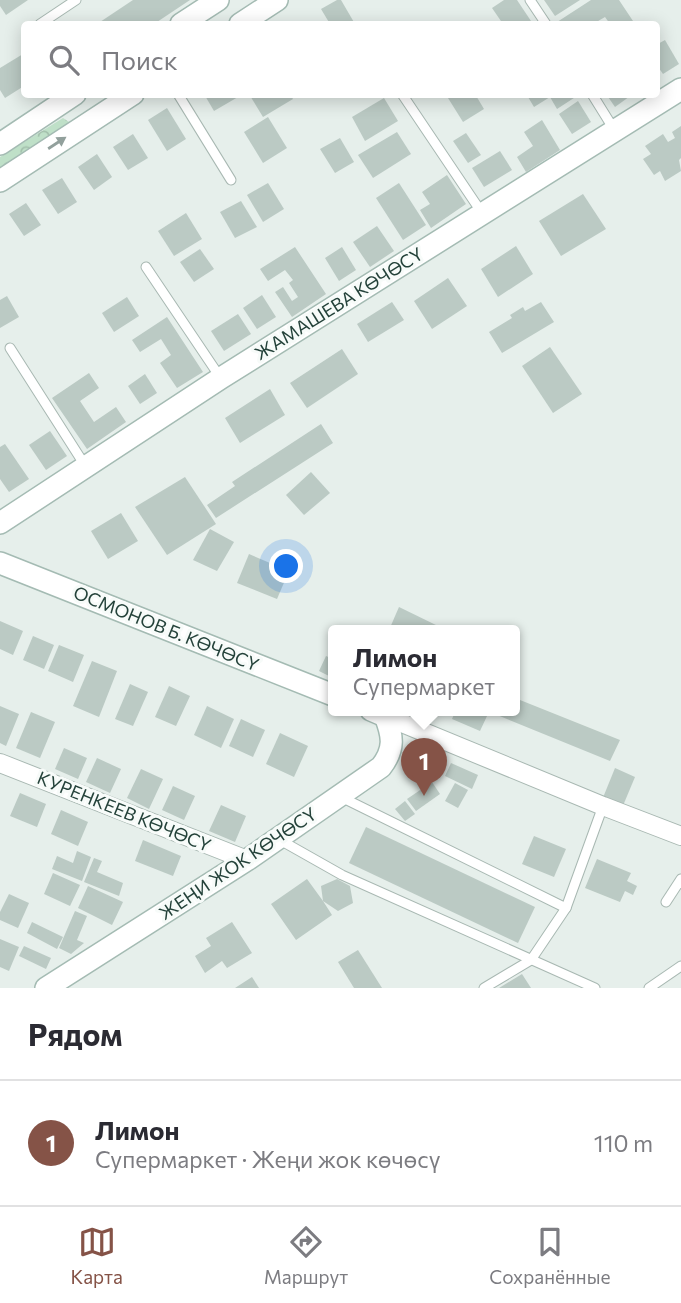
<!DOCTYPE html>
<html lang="ru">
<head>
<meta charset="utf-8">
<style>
  body { margin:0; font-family:Commissioner,sans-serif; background:#f7f7f7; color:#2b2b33 }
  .you { position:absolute; left:287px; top:567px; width:24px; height:24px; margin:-18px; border:5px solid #fff; border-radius:50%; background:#1a73e8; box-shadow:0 0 0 10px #1a73e833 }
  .badge { display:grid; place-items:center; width:46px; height:46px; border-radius:50%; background:#855347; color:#fff; font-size:23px; font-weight:700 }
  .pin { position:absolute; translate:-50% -58px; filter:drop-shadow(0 2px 4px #0008) }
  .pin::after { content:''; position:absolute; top:37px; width:24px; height:21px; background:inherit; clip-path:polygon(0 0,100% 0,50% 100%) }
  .popup { position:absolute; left:328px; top:625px; width:192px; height:91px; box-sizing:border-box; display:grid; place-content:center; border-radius:7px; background:#fff; filter:drop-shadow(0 2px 5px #0005); font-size:23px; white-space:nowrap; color:#7c7c81 }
  .popup b { font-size:26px; color:#2b2b33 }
  .popup::after { content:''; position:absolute; left:50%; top:100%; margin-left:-14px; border:14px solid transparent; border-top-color:#fff }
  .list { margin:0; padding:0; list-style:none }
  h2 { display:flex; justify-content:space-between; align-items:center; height:91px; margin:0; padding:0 28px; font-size:30px }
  h2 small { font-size:23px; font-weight:400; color:#7c7c81 }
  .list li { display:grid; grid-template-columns:46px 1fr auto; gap:21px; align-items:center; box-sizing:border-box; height:126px; padding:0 28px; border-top:2px solid #e1e1e2 }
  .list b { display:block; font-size:26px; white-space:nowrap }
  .list p { margin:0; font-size:23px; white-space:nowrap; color:#7c7c81 }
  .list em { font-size:23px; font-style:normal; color:#7c7c81 }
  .icon { flex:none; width:38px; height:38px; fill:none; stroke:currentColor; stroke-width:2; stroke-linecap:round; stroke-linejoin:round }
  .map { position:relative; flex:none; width:681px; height:988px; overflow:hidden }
  .search { position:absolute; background:#fff; box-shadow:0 4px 18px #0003; left:21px; right:21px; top:21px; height:77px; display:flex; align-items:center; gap:18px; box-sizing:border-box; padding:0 24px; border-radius:7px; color:#7c7c81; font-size:26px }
  .sheet { height:217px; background:#fff }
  nav { display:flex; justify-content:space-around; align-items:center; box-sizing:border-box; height:98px; border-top:2px solid #e1e1e2; background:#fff; font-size:19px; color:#7c7c81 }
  nav a { display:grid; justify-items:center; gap:4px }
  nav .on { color:#855347 }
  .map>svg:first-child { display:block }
</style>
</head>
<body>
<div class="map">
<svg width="681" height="988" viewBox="0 0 681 988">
  <defs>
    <pattern id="forest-crowns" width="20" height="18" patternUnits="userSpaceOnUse" patternTransform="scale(1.75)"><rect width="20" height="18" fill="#bfe0c8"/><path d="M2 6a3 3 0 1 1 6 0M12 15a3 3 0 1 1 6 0" fill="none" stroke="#a4c1ad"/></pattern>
  </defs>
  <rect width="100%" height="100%" fill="#e6efeb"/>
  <polygon fill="url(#forest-crowns)" points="63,118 69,122 68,125 0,171 0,157"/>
  <g fill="#bbcac4">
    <polygon points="0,0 28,0 6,15 0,6"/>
    <polygon points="133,0 190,0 154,24 97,24"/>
    <polygon points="337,0 341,0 355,24 330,24 321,9"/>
    <polygon points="504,0 517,0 533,24 503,24 492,8"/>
    <polygon points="544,0 580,0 555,16"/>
    <polygon points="591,0 619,0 635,24 610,24 605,17 593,24 554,24"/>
    <polygon points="665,40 679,64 663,74 656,64 656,45"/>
    <polygon points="23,54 24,86 5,98 0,90 0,68"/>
    <polygon points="204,94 237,94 238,97 214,111"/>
    <polygon points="249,94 290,94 293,99 263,117"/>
    <polygon points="454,94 475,94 484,109 463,122 448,98"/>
    <polygon points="531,94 580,94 557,109 550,97 534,107 528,97"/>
    <polygon points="606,94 633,94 615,107"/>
    <polygon points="384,98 398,121 365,141 352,117"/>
    <polygon points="578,101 591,122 572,134 559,114"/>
    <polygon points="167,108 186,139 167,151 148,120"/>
    <polygon points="268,117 287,148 263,163 244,132"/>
    <polygon points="542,120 560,150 526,172 517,157 533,146 524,132"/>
    <polygon points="681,126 681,158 679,160 681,171 665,181 660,171 654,175 643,159 651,154 645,146 663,134 668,142 675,138 672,132"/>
    <polygon points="397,132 411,154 373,178 358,155"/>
    <polygon points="466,133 481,155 468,163 453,141"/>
    <polygon points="133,134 148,158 128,170 113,147"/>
    <polygon points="340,138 354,162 335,173 320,149"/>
    <polygon points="500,151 512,170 484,187 472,168"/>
    <polygon points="97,154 112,177 94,190 78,167"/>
    <polygon points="447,175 466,204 431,228 420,210 430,204 422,192"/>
    <polygon points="62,178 77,202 58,214 42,190"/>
    <polygon points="268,183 284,209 263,222 247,195"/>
    <polygon points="399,183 426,225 403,240 376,198"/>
    <polygon points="583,194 606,229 561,256 539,221"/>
    <polygon points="241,201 257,227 235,238 220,212"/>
    <polygon points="26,203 41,225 24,236 9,214"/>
    <polygon points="186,213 202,239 174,256 158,231"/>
    <polygon points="377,226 394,251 370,267 353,242"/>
    <polygon points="516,246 533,274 498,297 481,269"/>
    <polygon points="295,247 326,294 292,317 275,292 283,287 292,301 298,297 289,283 293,280 285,270 268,281 260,269"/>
    <polygon points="342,247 356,270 339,281 325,258"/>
    <polygon points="200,249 214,269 194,282 180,262"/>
    <polygon points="448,278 467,306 432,329 414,301"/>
    <polygon points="262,295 276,317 257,329 243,308"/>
    <polygon points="7,296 19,317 0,328 0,300"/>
    <polygon points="127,297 139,316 114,332 102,313"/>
    <polygon points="392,302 404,320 368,342 357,324"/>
    <polygon points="541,302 554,322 502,353 489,332 512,318 510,315 523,307 525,311"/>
    <polygon points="238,314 251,334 224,351 211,331"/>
    <polygon points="167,317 203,372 177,388 160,363 171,355 161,339 140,352 132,340"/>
    <polygon points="550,347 582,394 553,413 522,366"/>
    <polygon points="342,349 358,374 307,408 290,383"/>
    <polygon points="89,373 99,388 80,401 94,422 116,407 126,422 87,449 52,398"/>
    <polygon points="145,374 157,393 140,404 128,386"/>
    <polygon points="270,389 285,415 240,443 225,418"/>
    <polygon points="321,424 333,443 216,518 207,505 235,486 232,482"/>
    <polygon points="50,431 67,456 46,470 29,445"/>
    <polygon points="5,444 29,479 9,492 0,479 0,447"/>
    <polygon points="311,472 330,493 304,515 286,495"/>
    <polygon points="185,477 216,524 167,555 135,507"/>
    <polygon points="121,513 138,541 108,559 91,531"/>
    <polygon points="210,529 234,542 217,571 193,560"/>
    <polygon points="249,554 289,571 277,599 237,583"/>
    <polygon points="399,607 438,626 436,630 389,630"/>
    <polygon points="0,621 23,631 13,655 0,649"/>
    <polygon points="33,636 54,645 44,669 23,660"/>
    <polygon points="59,645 84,655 73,682 48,671"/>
    <polygon points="326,656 333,659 333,678 319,671"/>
    <polygon points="92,661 117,671 99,717 73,706"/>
    <polygon points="130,684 148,692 133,726 115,719"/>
    <polygon points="169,686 190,696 176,726 155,717"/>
    <polygon points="515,698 620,740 610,761 485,710 515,710"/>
    <polygon points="0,706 19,714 6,746 0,743"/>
    <polygon points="207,706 234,719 221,748 194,735"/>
    <polygon points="456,710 473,710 487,716 480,731 452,719"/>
    <polygon points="31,712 55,722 40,758 16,748"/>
    <polygon points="241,719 265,730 253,757 229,746"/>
    <polygon points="280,733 308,746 294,777 266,764"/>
    <polygon points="64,748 87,758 78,779 55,769"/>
    <polygon points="97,758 121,769 110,793 86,782"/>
    <polygon points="451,763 478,775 472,789 445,776"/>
    <polygon points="615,768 635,777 622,808 602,800"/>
    <polygon points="141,769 163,779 149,809 127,798"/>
    <polygon points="432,782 440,794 416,811 407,799"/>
    <polygon points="455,783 468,790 458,808 445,801"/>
    <polygon points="173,786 195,796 184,820 162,810"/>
    <polygon points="20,793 46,804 37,827 10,816"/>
    <polygon points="405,801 415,814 405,821 395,809"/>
    <polygon points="221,805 246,816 235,842 209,831"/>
    <polygon points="61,810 88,822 78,846 51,834"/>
    <polygon points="366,827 535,907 518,943 349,863"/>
    <polygon points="534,836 566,849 554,877 522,864"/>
    <polygon points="143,840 181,856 173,876 135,861"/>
    <polygon points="77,851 91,857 82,881 52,869 57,856 73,863"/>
    <polygon points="94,858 102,861 97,872 123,883 119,896 84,882"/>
    <polygon points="597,859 631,873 627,881 637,886 633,895 625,891 620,902 585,888"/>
    <polygon points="53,873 80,885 70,906 44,894"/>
    <polygon points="307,879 323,901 321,886 337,879 350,886 353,903 338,911 323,901 332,915 296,940 271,904"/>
    <polygon points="88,886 123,902 112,925 78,908"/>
    <polygon points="9,894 29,903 18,928 0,920 0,912"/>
    <polygon points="75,911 87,916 77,940 84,943 71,954 59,948"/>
    <polygon points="32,922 63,937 57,949 27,933"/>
    <polygon points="232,922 252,953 227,968 222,961 205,973 195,956 211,946 206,938"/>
    <polygon points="0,939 19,947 9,971 0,967"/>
    <polygon points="24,946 51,958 46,969 19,956"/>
    <polygon points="358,950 382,988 354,988 338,962"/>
    <polygon points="522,974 531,988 499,988"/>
    <polygon points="252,977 259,988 235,988"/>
  </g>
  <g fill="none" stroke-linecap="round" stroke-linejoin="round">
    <g stroke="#a8b8b2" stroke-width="11">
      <g id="lane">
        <polyline points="530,0 546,24"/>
        <polyline points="40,24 76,0"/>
        <polyline points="178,94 231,180"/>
        <polyline points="402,94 482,213"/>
        <polyline points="592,94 615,131"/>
        <polyline points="146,267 220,377"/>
        <polyline points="10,348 86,467"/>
        <polyline points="341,797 566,908 531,960 484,988"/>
        <polyline points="280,840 342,875 595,988"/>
        <polyline points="666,902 681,879"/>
        <polyline points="566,908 603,806"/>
        <polyline points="649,988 681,966"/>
      </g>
    </g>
    <g stroke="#a8b8b2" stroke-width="20">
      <g id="street">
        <polyline points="385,716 603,806 681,836"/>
        <polyline points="0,763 247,860"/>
      </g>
    </g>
    <g stroke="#a4bbb3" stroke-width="24">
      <g id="secondary">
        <polyline points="181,24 218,0"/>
        <polyline points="240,24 277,0"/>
        <polyline points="0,144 75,94"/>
        <polyline points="0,181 133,94"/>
        <polyline points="0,523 221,378 681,89"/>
        <polyline points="0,563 333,695"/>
        <path d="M46,988L247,860L381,767C395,749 393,736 385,716L371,710"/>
      </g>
    </g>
    <use href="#lane" stroke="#fff" stroke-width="9"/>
    <use href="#street" stroke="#fff" stroke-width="18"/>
    <use href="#secondary" stroke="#fff" stroke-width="21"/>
  </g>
  <defs><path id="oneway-solid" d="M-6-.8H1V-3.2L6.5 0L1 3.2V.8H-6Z" transform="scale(1.75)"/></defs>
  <use fill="#92a09c" href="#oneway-solid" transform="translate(57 143) rotate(-33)"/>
  <g text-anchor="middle" stroke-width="6" stroke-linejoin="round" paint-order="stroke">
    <g font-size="18" fill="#24423a" stroke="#f7fbf9">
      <text transform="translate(339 304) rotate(-32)" y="6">ЖАМАШЕВА КӨЧӨСҮ</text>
      <text transform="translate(166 629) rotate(22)" y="6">ОСМОНОВ Б. КӨЧӨСҮ</text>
      <text transform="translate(124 812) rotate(22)" y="6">КУРЕНКЕЕВ КӨЧӨСҮ</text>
      <text transform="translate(238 864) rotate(-34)" y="6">ЖЕҢИ ЖОК КӨЧӨСҮ</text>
    </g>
  </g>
</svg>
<div class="you"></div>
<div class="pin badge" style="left:424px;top:796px">1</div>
<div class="popup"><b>Лимон</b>Супермаркет</div>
<div class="search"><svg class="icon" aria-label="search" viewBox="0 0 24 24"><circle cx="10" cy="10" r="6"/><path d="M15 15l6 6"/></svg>Поиск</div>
</div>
<section class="sheet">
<h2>Рядом<small></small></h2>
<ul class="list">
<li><span class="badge">1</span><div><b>Лимон</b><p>Супермаркет · Жеңи жок көчөсү</p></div><em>110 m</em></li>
</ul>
</section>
<nav>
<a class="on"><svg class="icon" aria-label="map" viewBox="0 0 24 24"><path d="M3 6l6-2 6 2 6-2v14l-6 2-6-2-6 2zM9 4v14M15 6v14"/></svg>Карта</a>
<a><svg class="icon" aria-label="directions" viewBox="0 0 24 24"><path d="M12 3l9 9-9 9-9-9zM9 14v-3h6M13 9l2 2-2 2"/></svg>Маршрут</a>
<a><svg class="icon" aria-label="saved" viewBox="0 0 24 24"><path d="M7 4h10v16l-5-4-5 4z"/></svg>Сохранённые</a>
</nav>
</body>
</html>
